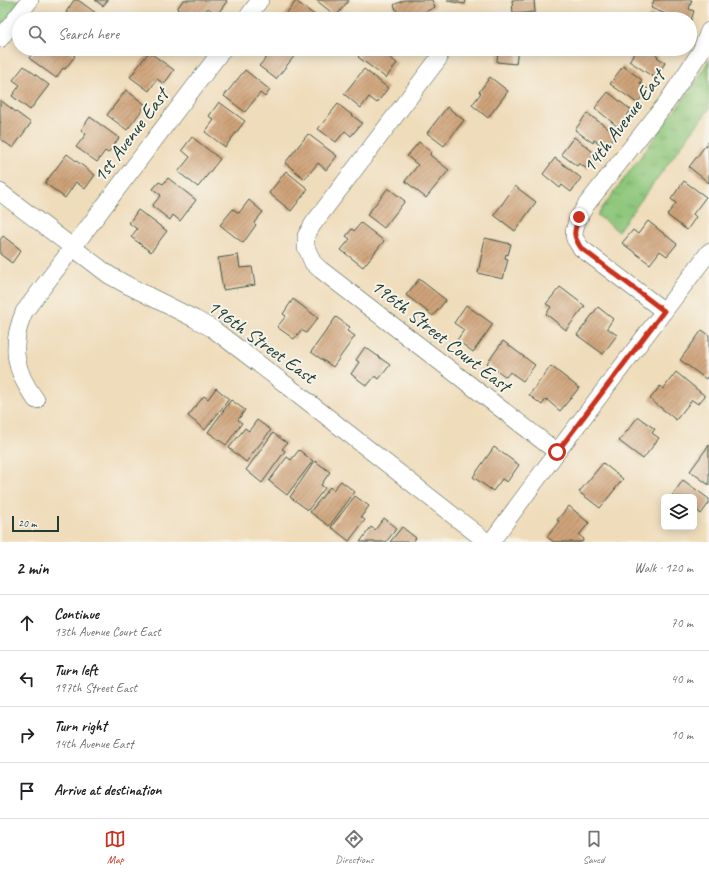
<!DOCTYPE html>
<html lang="en">
<head>
<meta charset="utf-8">
<style>
  body { margin:0; font-family:Caveat,sans-serif; background:#f6f6f6; color:#202124 }
  .controls { position:absolute; right:12px; bottom:12px; display:grid; overflow:hidden; border-radius:6px; box-shadow:0 2px 10px #0003 }
  .controls button { width:36px; height:36px; display:grid; place-items:center; padding:0; border:0; border-bottom:1px solid #e0e0e0; background:#fff; color:#202124; font:20px sans-serif }
  .scale { position:absolute; left:12px; bottom:10px; width:47px; box-sizing:border-box; padding-left:4px; border:2px solid #1f3d34; border-top:0; font-size:11px; line-height:14px; white-space:nowrap; color:#1f3d34; -webkit-text-stroke:3px #f7f3e8; paint-order:stroke }
  .stop { position:absolute; width:12px; height:12px; margin:-9px; border:3px solid #c8321e; border-radius:50%; background:#fff }
  .stop.end { background:#c8321e; border-color:#fff; box-shadow:0 1px 4px #0008 }
  .list { margin:0; padding:0; list-style:none }
  h2 { display:flex; justify-content:space-between; align-items:center; height:52px; margin:0; padding:0 16px; font-size:17px }
  h2 small { font-size:13px; font-weight:400; color:#757577 }
  .list li { display:grid; grid-template-columns:26px 1fr auto; gap:12px; align-items:center; box-sizing:border-box; height:56px; padding:0 16px; border-top:1px solid #e0e0e0 }
  .list b { display:block; font-size:15px; white-space:nowrap }
  .list p { margin:0; font-size:13px; white-space:nowrap; color:#757577 }
  .list em { font-size:13px; font-style:normal; color:#757577 }
  .icon { flex:none; width:22px; height:22px; fill:none; stroke:currentColor; stroke-width:2; stroke-linecap:round; stroke-linejoin:round }
  .map { position:relative; flex:none; width:709px; height:542px; overflow:hidden }
  .search { position:absolute; background:#fff; box-shadow:0 2px 10px #0003; left:12px; right:12px; top:12px; height:44px; display:flex; align-items:center; gap:10px; box-sizing:border-box; padding:0 14px; border-radius:22px; color:#757577; font-size:15px }
  .sheet { height:276px; background:#fff }
  nav { display:flex; justify-content:space-around; align-items:center; box-sizing:border-box; height:56px; border-top:1px solid #e0e0e0; background:#fff; font-size:11px; color:#757577 }
  nav a { display:grid; justify-items:center; gap:2px }
  nav .on { color:#c8321e }
  .map>svg:first-child { display:block }
</style>
</head>
<body>
<div class="map">
<svg width="709" height="542" viewBox="0 0 709 542">
  <defs>
    <pattern id="park-tufts" width="24" height="20" patternUnits="userSpaceOnUse"><rect width="24" height="20" fill="#8dc67a"/><path d="M3 7l-1-3M5 7V3M7 7l1-3M15 17l-1-3M17 17v-4M19 17l1-3" fill="none" stroke="#73a265"/></pattern>
    <pattern id="building-hatch" width="6" height="6" patternUnits="userSpaceOnUse"><rect width="6" height="6" fill="#cfa379"/><path d="M-1 1l2-2M0 6l6-6M5 7l2-2" fill="none" stroke="#a78664"/></pattern>
  </defs>
  <rect width="100%" height="100%" fill="#f7f3e8"/>
  <filter id="ink" filterUnits="userSpaceOnUse"><feTurbulence type="fractalNoise" baseFrequency=".025" numOctaves="2"/><feDisplacementMap in="SourceGraphic" scale="8" xChannelSelector="R" yChannelSelector="G"/><feConvolveMatrix kernelMatrix="1 2 1 2 8 2 1 2 1" color-interpolation-filters="sRGB"/></filter>
  <filter id="wash" filterUnits="userSpaceOnUse"><feTurbulence type="fractalNoise" baseFrequency=".012" numOctaves="4" result="noise"/><feDisplacementMap in="SourceGraphic" scale="16" xChannelSelector="R" yChannelSelector="G"/><feGaussianBlur stdDeviation="0.9" result="paint"/><feColorMatrix in="noise" values="0 0 0 0 0 0 0 0 0 0 0 0 0 0 0 0 0 1.4 0 .05"/><feComposite in="paint" operator="in"/></filter>
  <g filter="url(#wash)">
    <rect width="100%" height="100%" fill="#efdcba"/>
    <g fill="url(#park-tufts)" stroke="#568257">
      <polygon points="0,0 24,0 0,31"/>
      <polygon points="709,59 709,109 618,231 597,215 686,96 699,78"/>
    </g>
    <g id="blocks">
      <g fill="url(#building-hatch)">
        <polygon points="74,0 78,0 104,19 75,19 66,12"/>
        <polygon points="95,0 108,0 103,6"/>
        <polygon points="183,0 226,0 227,1 217,15 208,8 200,19 191,19 177,9"/>
        <polygon points="316,0 349,0 336,16"/>
        <polygon points="404,0 432,0 435,7 425,12 426,15 417,19 415,16 408,19 400,19 394,5"/>
        <polygon points="447,0 466,0 465,4 447,1"/>
        <polygon points="512,0 534,0 535,12 513,14"/>
        <polygon points="654,0 692,0 689,9 694,11 690,23 690,19 678,19 651,8"/>
        <polygon points="296,1 317,17 316,19 282,19"/>
        <polygon points="650,14 662,19 648,19"/>
        <polygon points="36,49 66,49 75,56 65,69 63,68 56,78 29,58"/>
        <polygon points="163,49 178,49 172,56"/>
        <polygon points="259,49 290,49 296,54 276,79 259,66 267,57 259,50"/>
        <polygon points="364,49 393,49 388,56 397,63 386,78 358,57"/>
        <polygon points="498,49 518,49 516,64 497,62"/>
        <polygon points="637,49 647,49 658,56 657,57 665,63 655,78 629,61"/>
        <polygon points="149,52 174,70 164,84 157,79 149,91 130,77"/>
        <polygon points="24,66 49,85 30,110 12,96 20,85 13,80"/>
        <polygon points="623,66 642,80 640,83 648,89 637,103 610,84"/>
        <polygon points="364,69 388,88 377,103 369,97 361,108 344,94"/>
        <polygon points="245,70 270,90 265,97 260,93 245,112 224,96"/>
        <polygon points="490,77 508,91 488,118 472,105 481,93 479,92"/>
        <polygon points="126,90 146,105 127,130 107,115"/>
        <polygon points="608,92 631,110 618,127 595,108"/>
        <polygon points="0,100 31,123 13,148 0,139 0,124 1,122 0,121"/>
        <polygon points="219,102 245,121 225,147 205,132 214,120 209,116"/>
        <polygon points="338,104 362,123 351,136 345,131 336,142 318,129"/>
        <polygon points="447,107 464,120 444,146 427,133"/>
        <polygon points="587,113 616,134 606,148 594,140 593,143 575,130"/>
        <polygon points="90,117 119,138 108,153 105,151 97,162 76,147 86,134 81,130"/>
        <polygon points="308,134 337,156 326,170 318,163 305,179 285,163"/>
        <polygon points="192,137 220,159 198,187 178,172 190,157 182,150"/>
        <polygon points="574,137 597,155 587,169 579,163 577,166 561,154"/>
        <polygon points="709,141 709,183 689,167"/>
        <polygon points="419,142 431,152 430,155 449,170 426,198 405,181 418,165 407,156"/>
        <polygon points="67,154 95,175 85,189 76,182 65,198 45,183"/>
        <polygon points="555,158 581,178 571,192 562,185 560,188 543,174"/>
        <polygon points="286,171 308,189 291,211 269,193"/>
        <polygon points="168,178 196,200 180,221 173,215 170,220 152,206 161,195 153,189 159,182 163,184"/>
        <polygon points="684,181 706,197 693,214 696,217 687,230 667,215 676,203 671,199"/>
        <polygon points="515,186 536,202 515,231 494,215"/>
        <polygon points="388,188 405,201 384,228 367,215"/>
        <polygon points="249,200 263,212 254,223 256,225 243,243 220,225 233,209 239,213"/>
        <polygon points="138,210 167,231 151,252 131,237 137,229 129,223"/>
        <polygon points="648,221 677,244 667,256 660,251 650,264 622,243 633,230 638,234"/>
        <polygon points="361,223 384,241 363,267 341,250 350,239 346,236 352,229 354,231"/>
        <polygon points="3,236 21,250 12,263 0,254 0,240"/>
        <polygon points="485,238 511,244 508,255 506,254 505,258 508,259 503,279 478,273"/>
        <polygon points="238,255 240,268 252,267 255,285 223,290 218,258"/>
        <polygon points="419,279 446,300 433,316 406,295"/>
        <polygon points="560,287 585,306 566,330 546,314 551,307 546,304"/>
        <polygon points="293,299 318,318 306,333 301,330 294,339 277,327 286,316 283,314"/>
        <polygon points="466,305 493,324 473,352 457,340 464,330 454,323"/>
        <polygon points="598,307 613,319 607,328 617,335 603,354 577,335"/>
        <polygon points="336,317 350,327 347,331 355,336 333,367 311,352"/>
        <polygon points="702,330 709,335 709,374 706,379 680,360"/>
        <polygon points="503,341 535,365 523,381 510,372 506,377 487,363"/>
        <polygon points="365,347 390,365 379,379 375,376 367,386 351,374 359,362 356,360"/>
        <polygon points="551,366 579,388 560,411 546,399 542,405 529,395"/>
        <polygon points="676,372 705,396 698,404 692,400 676,420 650,399 660,386 663,389"/>
        <polygon points="216,388 229,399 205,430 188,416 204,396 208,399"/>
        <polygon points="231,400 245,410 238,420 242,423 226,445 208,432"/>
        <polygon points="638,417 655,429 652,433 659,438 643,459 619,441"/>
        <polygon points="257,420 271,430 246,462 229,448 245,428 249,431"/>
        <polygon points="273,433 287,443 282,449 285,451 262,483 246,470"/>
        <polygon points="709,445 709,485 690,471"/>
        <polygon points="494,447 519,465 507,482 502,479 493,491 473,477"/>
        <polygon points="299,450 313,461 287,495 269,481 287,457 291,460"/>
        <polygon points="315,461 330,472 321,485 325,488 308,510 290,497"/>
        <polygon points="603,463 623,479 600,508 579,492"/>
        <polygon points="683,480 709,499 709,503 701,514 694,508 694,497 671,497"/>
        <polygon points="341,481 355,492 329,526 310,512 330,487 333,490"/>
        <polygon points="355,496 369,506 361,517 365,520 349,541 331,527"/>
        <polygon points="569,506 589,523 579,535 584,539 582,542 554,542 547,537 559,521 557,520"/>
        <polygon points="384,518 397,528 386,542 360,542 371,527 375,530"/>
        <polygon points="402,527 416,538 413,542 390,542"/>
      </g>
    </g>
  </g>
  <g filter="url(#ink)">
    <use href="#blocks" fill-opacity="0" stroke="#3e5548" stroke-width="1"/>
    <g fill="none" stroke-linecap="round" stroke-linejoin="round">
      <g stroke="#3e5548" stroke-width="18">
        <g id="minor">
          <polyline points="246,19 260,0"/>
          <polyline points="0,39 30,0"/>
          <polyline points="439,58 313,224 306,236 306,247 313,263 321,270 557,452"/>
          <polyline points="0,192 109,275 129,286 195,319 213,329 293,390 487,542"/>
          <path d="M664,311L581,248C579,245 577,242 575,239C571,228 581,214 586,205L667,102L701,51L709,31"/>
          <path d="M36,400C14,371 10,345 24,312L223,49"/>
          <polyline points="491,542 557,452 709,252"/>
        </g>
      </g>
      <use href="#minor" stroke="#fff" stroke-width="17"/>
    </g>
  </g>
  <g fill="none" stroke-linecap="round" stroke-linejoin="round" filter="url(#ink)">
    <path stroke="#c8321e" stroke-width="5" d="M557,452L664,311L581,248C572,234 574,232 579,217"/>
  </g>
  <g text-anchor="middle" stroke-width="4" stroke-linejoin="round" paint-order="stroke">
    <g font-size="20" fill="#1f3d34" stroke="#f7f3e8">
      <text transform="translate(623 121) rotate(-53)" y="7">14th Avenue East</text>
      <text transform="translate(130 135) rotate(-53)" y="7">1st Avenue East</text>
      <text transform="translate(441 335) rotate(38)" y="7">196th Street Court East</text>
      <text transform="translate(262 341) rotate(36)" y="7">196th Street East</text>
    </g>
  </g>
</svg>
<div class="controls">
<button><svg class="icon" aria-label="layers" viewBox="0 0 24 24"><path d="M12 4l9 5-9 5-9-5zM3 14l9 5 9-5"/></svg></button>
</div>
<div class="scale">20 m</div>
<div class="stop" style="left:557px;top:452px"></div>
<div class="stop end" style="left:579px;top:217px"></div>
<div class="search"><svg class="icon" aria-label="search" viewBox="0 0 24 24"><circle cx="10" cy="10" r="6"/><path d="M15 15l6 6"/></svg>Search here</div>
</div>
<section class="sheet">
<h2>2 min<small>Walk · 120 m</small></h2>
<ul class="list">
<li><svg class="icon" aria-label="ahead" viewBox="0 0 24 24"><path d="M12 20V5M6 11l6-6 6 6"/></svg><div><b>Continue</b><p>13th Avenue Court East</p></div><em>70 m</em></li>
<li><svg class="icon" aria-label="left" viewBox="0 0 24 24"><path d="M17 20v-9H6M10 6l-5 5 5 5"/></svg><div><b>Turn left</b><p>197th Street East</p></div><em>40 m</em></li>
<li><svg class="icon" aria-label="right" viewBox="0 0 24 24"><path d="M7 20v-9h11M14 6l5 5-5 5"/></svg><div><b>Turn right</b><p>14th Avenue East</p></div><em>10 m</em></li>
<li><svg class="icon" aria-label="arrive" viewBox="0 0 24 24"><path d="M6 21V4h12l-3 4 3 4H6"/></svg><div><b>Arrive at destination</b></div></li>
</ul>
</section>
<nav>
<a class="on"><svg class="icon" aria-label="map" viewBox="0 0 24 24"><path d="M3 6l6-2 6 2 6-2v14l-6 2-6-2-6 2zM9 4v14M15 6v14"/></svg>Map</a>
<a><svg class="icon" aria-label="directions" viewBox="0 0 24 24"><path d="M12 3l9 9-9 9-9-9zM9 14v-3h6M13 9l2 2-2 2"/></svg>Directions</a>
<a><svg class="icon" aria-label="saved" viewBox="0 0 24 24"><path d="M7 4h10v16l-5-4-5 4z"/></svg>Saved</a>
</nav>
</body>
</html>
